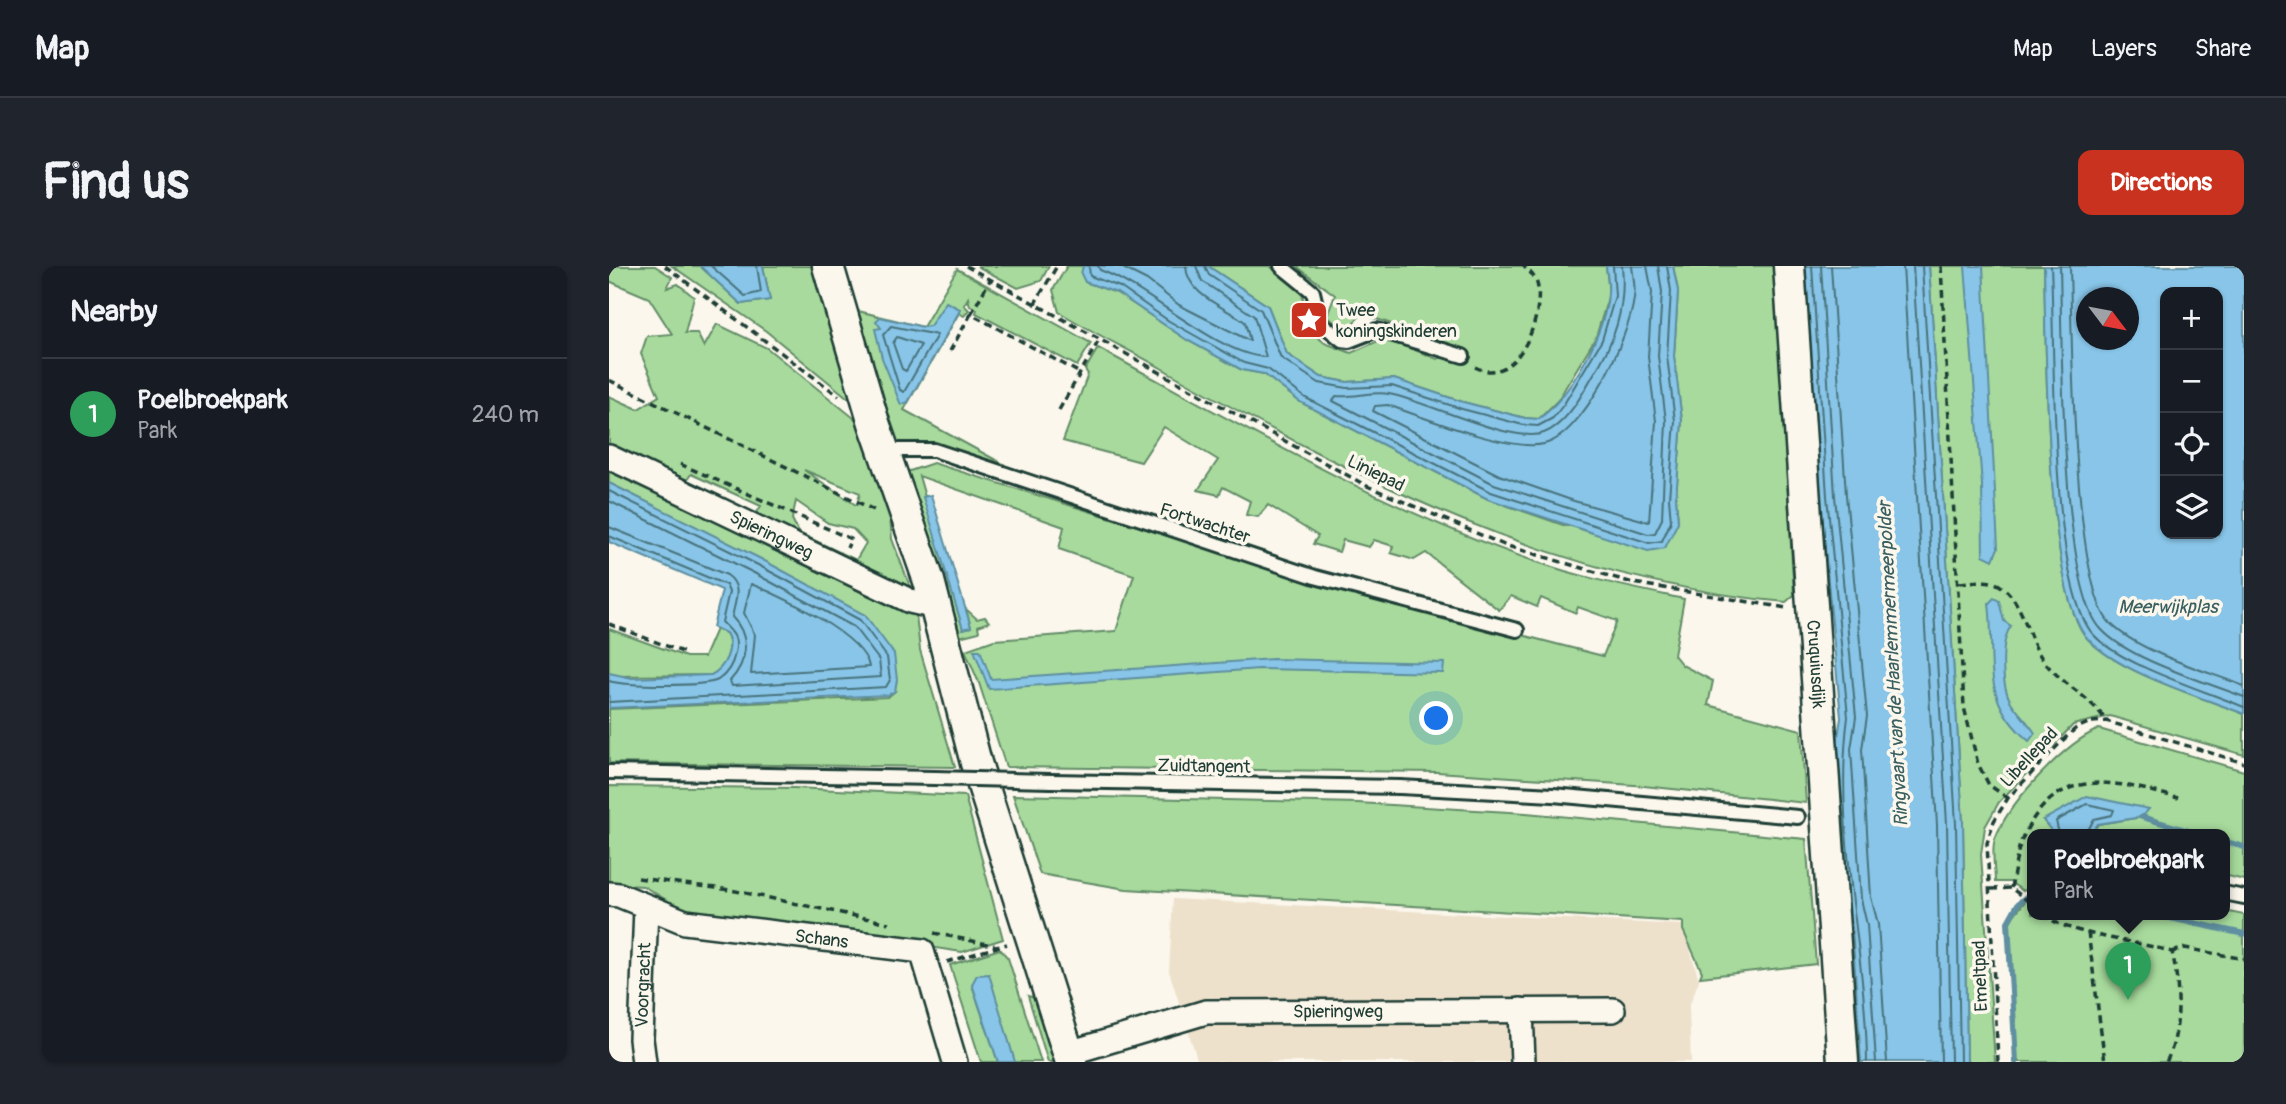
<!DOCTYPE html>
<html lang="en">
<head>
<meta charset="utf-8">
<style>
  body { margin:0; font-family:Pangolin,sans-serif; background:#20242c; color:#f1f3f6 }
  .controls { position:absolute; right:21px; top:21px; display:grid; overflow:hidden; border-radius:14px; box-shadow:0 2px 5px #0004 }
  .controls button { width:63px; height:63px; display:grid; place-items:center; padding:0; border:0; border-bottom:2px solid #363941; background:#171b24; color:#f1f3f6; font:35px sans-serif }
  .compass { position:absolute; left:1467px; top:21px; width:63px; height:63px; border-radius:50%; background:#171b24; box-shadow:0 2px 5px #0004; rotate:122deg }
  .you { position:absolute; left:828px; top:453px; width:24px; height:24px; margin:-18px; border:5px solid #fff; border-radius:50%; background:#1a73e8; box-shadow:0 0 0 10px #1a73e833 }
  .badge { display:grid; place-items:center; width:46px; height:46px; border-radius:50%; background:#c8321e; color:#fff; font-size:23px; font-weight:700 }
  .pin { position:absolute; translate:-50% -58px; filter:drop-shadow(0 2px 4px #0008) }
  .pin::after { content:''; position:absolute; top:37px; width:24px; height:21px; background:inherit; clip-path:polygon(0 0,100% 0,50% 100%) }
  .popup { position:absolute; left:1418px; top:563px; width:203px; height:91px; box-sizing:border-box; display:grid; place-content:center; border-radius:14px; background:#171b24; filter:drop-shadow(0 2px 5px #0005); font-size:23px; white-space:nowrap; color:#9ea1a6 }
  .popup b { font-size:26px; color:#f1f3f6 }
  .popup::after { content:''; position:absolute; left:50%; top:100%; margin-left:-14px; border:14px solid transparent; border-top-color:#171b24 }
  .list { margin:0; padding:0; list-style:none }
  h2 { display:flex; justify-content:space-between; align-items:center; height:91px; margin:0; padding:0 28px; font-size:30px }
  h2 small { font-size:23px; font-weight:400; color:#9ea1a6 }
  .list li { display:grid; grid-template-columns:46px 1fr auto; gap:21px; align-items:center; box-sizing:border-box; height:112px; padding:0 28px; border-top:2px solid #363941 }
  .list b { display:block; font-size:26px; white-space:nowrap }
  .list p { margin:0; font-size:23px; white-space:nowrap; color:#9ea1a6 }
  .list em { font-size:23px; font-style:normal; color:#9ea1a6 }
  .icon { flex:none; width:38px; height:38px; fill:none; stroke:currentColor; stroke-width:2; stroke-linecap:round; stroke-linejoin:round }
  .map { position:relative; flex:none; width:1635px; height:796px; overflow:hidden; border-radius:14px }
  header { display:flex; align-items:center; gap:42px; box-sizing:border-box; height:98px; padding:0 35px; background:#171b24; border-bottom:2px solid #363941 }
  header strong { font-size:33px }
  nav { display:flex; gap:38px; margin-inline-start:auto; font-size:24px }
  .intro { display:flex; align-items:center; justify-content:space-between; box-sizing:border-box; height:168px; padding:0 42px }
  h1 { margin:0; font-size:49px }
  .button { padding:18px 32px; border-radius:14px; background:#c8321e; color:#fff; font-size:24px; font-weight:700 }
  main { display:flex; gap:42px; padding:0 42px }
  aside { flex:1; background:#171b24; border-radius:14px; box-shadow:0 2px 5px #0004 }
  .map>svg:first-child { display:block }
</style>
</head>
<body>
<header>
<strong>Map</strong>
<nav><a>Map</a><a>Layers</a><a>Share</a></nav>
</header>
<div class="intro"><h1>Find us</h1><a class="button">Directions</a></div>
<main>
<aside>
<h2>Nearby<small></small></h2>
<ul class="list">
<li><span class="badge" style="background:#2e9e5b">1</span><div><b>Poelbroekpark</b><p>Park</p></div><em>240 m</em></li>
</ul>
</aside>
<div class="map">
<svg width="1635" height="796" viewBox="0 0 1635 796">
  <rect width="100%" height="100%" fill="#fbf7ec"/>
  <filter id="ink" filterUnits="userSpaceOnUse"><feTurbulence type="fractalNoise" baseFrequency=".0143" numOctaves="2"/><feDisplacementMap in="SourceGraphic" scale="14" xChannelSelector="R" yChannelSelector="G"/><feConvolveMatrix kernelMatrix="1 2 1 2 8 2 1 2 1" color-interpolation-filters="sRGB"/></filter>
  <g filter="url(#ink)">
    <polygon fill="#eee1cc" points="564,633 1074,659 1090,714 1080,741 1082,796 589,796 560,705"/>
    <g fill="#a7da9c" stroke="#638c68" stroke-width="2" fill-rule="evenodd">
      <path d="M0,0H46L63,11L58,22L69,18L85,31L76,67H88L95,81L108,58L158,82L250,156L280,240L283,273L305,331L311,384L346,501L0,497V443L279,431L286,425L44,239L0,217V130L29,143L50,130L32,88L38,70L63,68L40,32L0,15ZM195,204L251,227L248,239H247ZM82,208L152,240L139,261L68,229ZM187,235L219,257L244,263L257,277L247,294L190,267L183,253Z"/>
      <polygon points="63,0 91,0 132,38 161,34 154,0 206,0 244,136 157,65"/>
      <polygon points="368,0 440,0 432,15 409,22"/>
      <path d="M458,0H474L476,16L508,27L578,74L633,104L655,108L691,136L879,233L957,260L1069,255L1067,232L1073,155L1065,90L1069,25L1064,0H1165L1185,329L1177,336C946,316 751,214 552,102C518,83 483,66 450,46L444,24Z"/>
      <polygon points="599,0 661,0 693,27 698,55 705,68 716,77 742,87 776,72 828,93 856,83 753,48 738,63 730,61 718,50 726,29 687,0 997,0 1000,28 987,71 949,134 930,153 916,152 854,136 785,113 738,116 712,111 678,88 659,40"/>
      <path d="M1320,0H1435C1437,72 1436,324 1478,372C1510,407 1590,430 1635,448V489L1501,450L1464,459L1390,536L1376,561L1372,588L1386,796H1358L1354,557Z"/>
      <polygon points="348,3 482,77 468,100 367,47 368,43 361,40 359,32 355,39 360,44 355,50 350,47 295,144 396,199 325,176 281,176 245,44 314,61"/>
      <path d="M489,82C631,159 771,242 925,295C973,312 1024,322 1075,333L1065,389L1073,399L1104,415L1099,439L1192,464L1197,537L1025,519L828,506L397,501L370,417L356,384L385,374L507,365L525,309L450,283L455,261L310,210L354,363L362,361L357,343L368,353L376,351L380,356L369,360L370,366L346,372L298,206L324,197L722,320L994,390L1008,355L969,341L967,347L932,332L928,341L902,330L890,344L817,287L805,294L782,287L784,280L765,274L760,281L734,274L730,286L704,278L709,270L659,239L649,251L637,249L641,235L614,221L610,229L589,224L609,194L555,161L532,196L454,175L479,108L476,104Z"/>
      <path d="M0,363L77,391H95L107,363L117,367C126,381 116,401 103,409L7,410L0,407Z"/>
      <path d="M1490,463L1635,505V614L1615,609V568H1482L1489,558L1533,551L1434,554L1445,568H1423V621L1414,625L1401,616H1386C1386,604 1382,584 1386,573C1399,537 1456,477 1490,463Z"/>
      <polygon points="0,520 185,522 356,530 394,673 353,686 74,644 34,620 0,618"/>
      <polygon points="404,529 749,537 917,547 1197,573 1207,698 1091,711 1093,706 1074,664 1074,656 517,623 431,608"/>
      <polygon points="1423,627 1423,648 1615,648 1615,645 1635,649 1635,796 1407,796 1399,656"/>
      <polygon points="391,683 399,692 432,796 406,796 363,719 389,796 372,796 341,699"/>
      <polygon points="419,730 429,733 451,796 439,796"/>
    </g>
    <g fill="#88c5e8" stroke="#5e8fa0" stroke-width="2" fill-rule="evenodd">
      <polygon points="91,0 154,0 161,34 132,38"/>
      <path d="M474,0H599L659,40L678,88L712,111L738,116L785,113L854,136L916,152L929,153C960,134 998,63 999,27C1000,18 998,9 997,0H1064L1069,25L1065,90L1073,155L1067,232L1069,256L1056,282L1039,285L879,233L691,136L655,108L633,104L578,74L508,27L476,16L472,8Z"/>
      <polygon points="1196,0 1320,0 1354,557 1358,796 1252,796 1243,661 1236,636 1227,482 1232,452 1211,231"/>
      <polygon points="1356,0 1374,0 1389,282 1384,294 1374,289 1373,219"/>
      <path d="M1435,0H1635V448C1590,430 1510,407 1478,372C1436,325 1437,72 1435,0ZM1556,26H1609V268H1556ZM1478,32H1520V74H1478Z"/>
      <polygon points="337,36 351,43 350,46 299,136 292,139 273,92 266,63 272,62 267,55 271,51 314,61 321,60"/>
      <path d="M0,217L152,293L256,349L285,388L288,414L286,425L279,429L0,442V407L23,412L102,409C116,402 126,381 117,367L104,361L113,324L0,276Z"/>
      <polygon points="322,229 362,361 354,363 314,231"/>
      <path d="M1385,332L1390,335L1395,355L1402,360C1391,375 1392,420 1402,436C1409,447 1419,456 1426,467L1420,475C1370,433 1387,395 1380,337Z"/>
      <polygon points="365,384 371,384 382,413 664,393 835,397 834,407 650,403 380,423"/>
      <polygon points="1478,530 1540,543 1533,551 1489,558 1482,568 1445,568 1434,554"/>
      <polygon points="380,708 406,796 389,796 363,718 368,709"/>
    </g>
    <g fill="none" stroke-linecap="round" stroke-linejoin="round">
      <g stroke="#49737c" stroke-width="2">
        <polyline points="102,0 136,30 152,26 148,0"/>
        <polyline points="480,0 481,10 511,21 560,55 635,97 659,103 695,131 882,226 1040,277 1053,275 1062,255 1060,232 1066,155 1058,90 1062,25 1058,0"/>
        <path d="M489,0L491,4C540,22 610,90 657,91L645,50L593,15L587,0"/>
        <path d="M510,0L538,14L570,39L641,75L636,56C616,41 578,29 577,0"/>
        <polyline points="596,0 600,9 652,44 672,92 710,117 738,122 783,120 853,143 914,159 929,160 944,152 955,138 993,74 1006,30 1004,0"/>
        <path d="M1013,0C1017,41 1006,76 983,111C972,130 957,159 935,167C904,179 815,134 780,128C763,125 744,132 727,130L724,135L885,218L1039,268L1046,267L1053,253L1057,155L1049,90L1053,26L1049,0"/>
        <path d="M1023,0C1024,10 1027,22 1025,32C1021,70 974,170 935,178C900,186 814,151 779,139L766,140L764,145L890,209L965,235L1040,256L1047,155L1039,91L1043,26L1038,0"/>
        <path d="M1203,0L1218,230L1239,451C1224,565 1257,682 1258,796"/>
        <polyline points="1212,0 1226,230 1247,451 1242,483 1252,633 1258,659 1267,796"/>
        <polyline points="1222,0 1237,229 1258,450 1253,483 1262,631 1269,658 1278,796"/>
        <polyline points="1294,0 1328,559 1332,796"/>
        <polyline points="1304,0 1338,558 1342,796"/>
        <polyline points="1313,0 1347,558 1351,796"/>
        <path d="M1442,0C1446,76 1440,314 1483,367C1510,399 1595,424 1635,441"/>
        <path d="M1451,0C1453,68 1451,320 1492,363C1520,394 1595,415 1635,431"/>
        <path d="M1461,0C1463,64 1463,319 1501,357C1531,387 1595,404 1635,420"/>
        <polygon points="282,60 328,69 295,126 291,124 274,69"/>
        <polygon points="288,71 312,79 297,105 293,103 284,77"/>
        <polyline points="0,225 149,299 251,354 278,391 281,414 277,421 0,436"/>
        <path d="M0,235L145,307L245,361L270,394L272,411L123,420L121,415C139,395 142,370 123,351C126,335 134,320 118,309L0,261"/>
        <path d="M0,270L117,319L120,326L113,356C123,366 130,371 126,387C124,398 118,408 109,414C94,421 17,420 0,415"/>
        <path d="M142,318C170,329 256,370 260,401L142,408L146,369L135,347Z"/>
        <polyline points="1450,568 1447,555 1478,538 1505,544 1503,549 1485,553 1477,568"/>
      </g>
      <g stroke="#5e8fa0" stroke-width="6">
        <polyline points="1533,551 1590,568"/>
        <polyline points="1615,575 1635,581"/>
        <polyline points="1543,648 1635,668"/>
        <polyline points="1407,796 1399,656 1409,638 1423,626"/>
      </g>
      <g stroke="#1f3d34" stroke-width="18">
        <g id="service">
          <polyline points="672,0 704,26 711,56 733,74 740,75 768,64 854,90"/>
          <polyline points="276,184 325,184 706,311 908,364"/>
          <polyline points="0,506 326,512"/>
          <polyline points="442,515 791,521 944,529 1189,551"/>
          <polyline points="1615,627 1635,631"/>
        </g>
      </g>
      <g stroke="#1f3d34" stroke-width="28">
        <g id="minor">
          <path id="s1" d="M0,191L301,335L327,341"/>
          <path id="s2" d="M0,628L10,629L76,656L313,685L346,796"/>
          <polyline points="912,744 914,796"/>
          <path id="s3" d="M460,787L597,746L1004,744"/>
          <path id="s4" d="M35,796L32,773L37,641"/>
        </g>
      </g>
      <g stroke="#1f3d34" stroke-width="35">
        <g id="tertiary">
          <polyline points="219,0 265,157 320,315 367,497 462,796"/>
          <path id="s5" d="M1180,0L1234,796"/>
        </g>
      </g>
      <g stroke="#1f3d34" stroke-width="3.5" stroke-dasharray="7 5" stroke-linecap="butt">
        <polyline points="56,0 230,130"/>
        <polyline points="357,0 758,220 895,279 1024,317 1178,342"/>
        <polyline points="1332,0 1355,441 1369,498 1380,519 1399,532"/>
        <polyline points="425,39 448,0"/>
        <polyline points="362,48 381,14"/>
        <polyline points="341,85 362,48 471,107"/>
        <path d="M866,101C908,122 933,54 929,22C928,12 921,6 914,0"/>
        <polyline points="0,114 269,246"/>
        <polyline points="450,144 489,76"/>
        <polyline points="71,198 242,273 238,282"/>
        <path d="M1351,317C1364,316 1382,312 1393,321C1414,336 1418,370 1432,391C1450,418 1481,429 1497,455"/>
        <polyline points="0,358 76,387"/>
        <polyline points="29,612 122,624 280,657"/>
        <path d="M1402,622C1406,605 1407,585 1415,569C1449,498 1507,515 1569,532"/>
        <polyline points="1382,623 1402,622 1423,638"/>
        <path d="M1434,648C1457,669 1530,675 1563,686C1571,719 1573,767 1557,796"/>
        <polyline points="1479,666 1496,796"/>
        <polyline points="325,667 388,680"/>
        <polyline points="1563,686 1576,682 1635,693"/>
        <polyline points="338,696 398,678"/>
        <polyline points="1389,796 1378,577 1385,555 1399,532 1453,475 1466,463 1481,456 1497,455 1635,497"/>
      </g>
      <use href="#service" stroke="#fbf7ec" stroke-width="12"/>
      <use href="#minor" stroke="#fbf7ec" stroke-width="23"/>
      <use href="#tertiary" stroke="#fbf7ec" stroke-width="30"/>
      <g stroke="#1f3d34" stroke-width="18" stroke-linecap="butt">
        <polyline id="service-bridge" points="326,512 442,515"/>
      </g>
      <use href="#service-bridge" stroke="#fbf7ec" stroke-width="12"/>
    </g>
  </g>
  <defs>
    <g id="sight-square" transform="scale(2.0125)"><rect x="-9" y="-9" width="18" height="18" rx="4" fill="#c8321e" stroke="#fbf7ec"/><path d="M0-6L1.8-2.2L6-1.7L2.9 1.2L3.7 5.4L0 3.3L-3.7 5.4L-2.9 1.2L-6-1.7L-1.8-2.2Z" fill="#fff"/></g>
  </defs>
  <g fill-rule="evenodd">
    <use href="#sight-square" x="700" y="54"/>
  </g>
  <g text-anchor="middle" stroke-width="7" stroke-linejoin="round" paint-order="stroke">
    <g font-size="18" fill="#1f3d34" stroke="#fbf7ec" text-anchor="start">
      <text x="727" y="50">Twee<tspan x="727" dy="21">koningskinderen</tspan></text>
    </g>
    <g font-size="18" fill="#1f3d34" stroke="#fbf7ec">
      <text transform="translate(767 207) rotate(26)" y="6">Liniepad</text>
      <text transform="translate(596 257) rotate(18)" y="6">Fortwachter</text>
      <text dy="6" stroke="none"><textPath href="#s1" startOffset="180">Spieringweg</textPath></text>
      <text dy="6" stroke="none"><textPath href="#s5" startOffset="399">Cruquiusdijk</textPath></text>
      <text transform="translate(1420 491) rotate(-47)" y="6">Libellepad</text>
      <text transform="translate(595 500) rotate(1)" y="6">Zuidtangent</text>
      <text dy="6" stroke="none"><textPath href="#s2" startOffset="219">Schans</textPath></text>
      <text transform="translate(1371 710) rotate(-92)" y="6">Emeltpad</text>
      <text dy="6" stroke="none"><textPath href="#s4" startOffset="77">Voorgracht</textPath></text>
      <text dy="6" stroke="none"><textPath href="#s3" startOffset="275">Spieringweg</textPath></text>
    </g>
    <g font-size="19" font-style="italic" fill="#395f61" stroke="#fbf7ec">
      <text x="1559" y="347">Meerwijkplas</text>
      <text transform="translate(1283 398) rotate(-93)" y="7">Ringvaart van de Haarlemmermeerpolder</text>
    </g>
  </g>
</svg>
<div class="controls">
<button>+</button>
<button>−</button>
<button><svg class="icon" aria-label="locate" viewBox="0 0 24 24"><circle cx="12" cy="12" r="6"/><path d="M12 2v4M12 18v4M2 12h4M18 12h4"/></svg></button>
<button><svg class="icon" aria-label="layers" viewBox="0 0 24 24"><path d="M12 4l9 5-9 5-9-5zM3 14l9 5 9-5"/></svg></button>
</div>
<svg class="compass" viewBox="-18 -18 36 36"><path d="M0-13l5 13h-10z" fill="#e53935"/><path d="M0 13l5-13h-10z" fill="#9ea1a6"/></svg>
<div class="you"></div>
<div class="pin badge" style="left:1519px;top:734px;background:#2e9e5b">1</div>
<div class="popup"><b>Poelbroekpark</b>Park</div>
</div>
</main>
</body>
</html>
